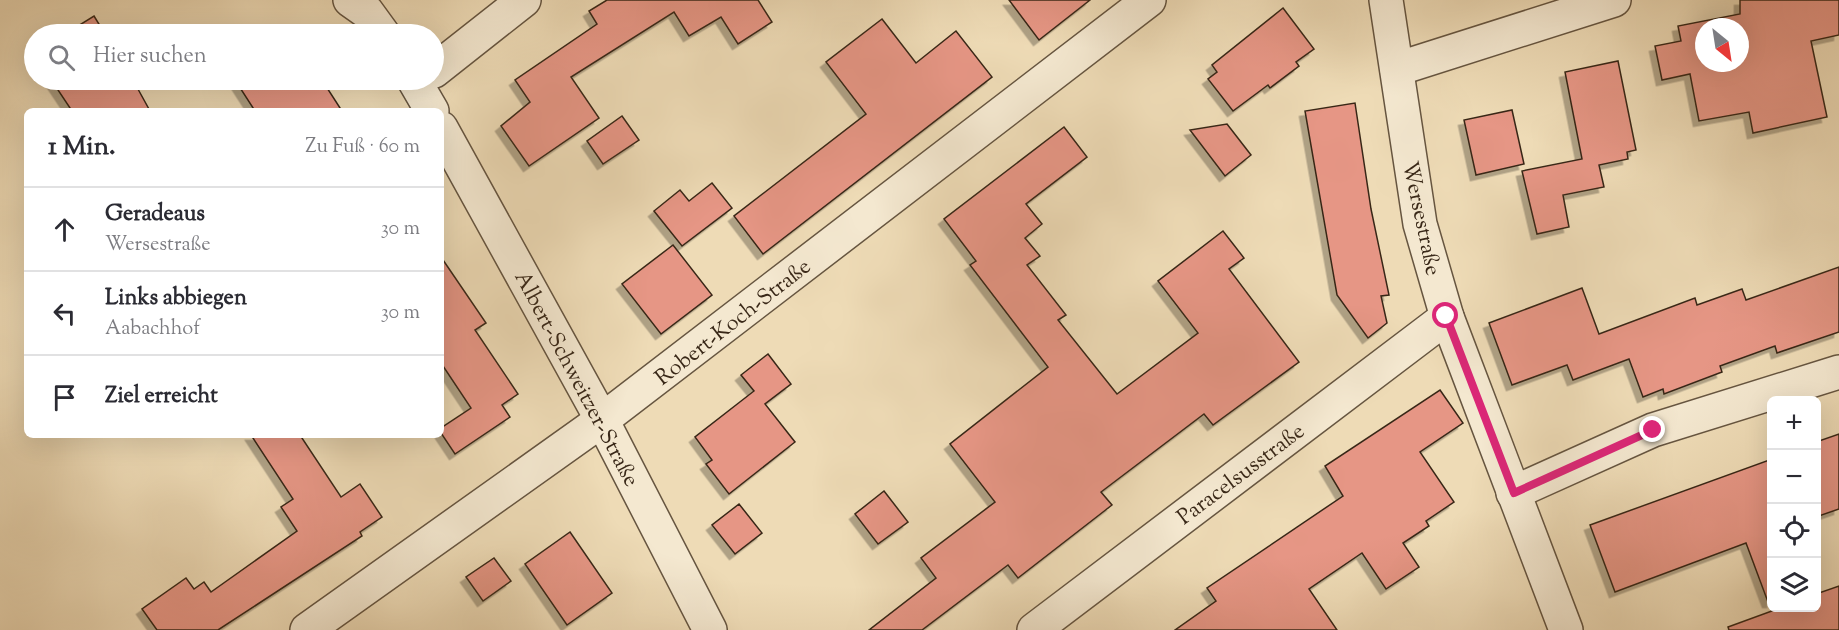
<!DOCTYPE html>
<html lang="de">
<head>
<meta charset="utf-8">
<style>
  body { margin:0; font-family:"Sorts Mill Goudy",serif; background:#f2f2f3; color:#2b2b33 }
  .controls { position:absolute; right:18px; bottom:18px; display:grid; overflow:hidden; border-radius:9px; box-shadow:0 6px 24px #0002 }
  .controls button { width:54px; height:54px; display:grid; place-items:center; padding:0; border:0; border-bottom:2px solid #e1e1e2; background:#fff; color:#2b2b33; font:30px sans-serif }
  .compass { position:absolute; left:1695px; top:18px; width:54px; height:54px; border-radius:50%; background:#fff; box-shadow:0 6px 24px #0002; rotate:150deg }
  .stop { position:absolute; width:18px; height:18px; margin:-14px; border:4px solid #db2777; border-radius:50%; background:#fff }
  .stop.end { background:#db2777; border-color:#fff; box-shadow:0 2px 6px #0008 }
  .list { margin:0; padding:0; list-style:none }
  h2 { display:flex; justify-content:space-between; align-items:center; height:78px; margin:0; padding:0 24px; font-size:26px }
  h2 small { font-size:20px; font-weight:400; color:#7c7c81 }
  .list li { display:grid; grid-template-columns:39px 1fr auto; gap:18px; align-items:center; box-sizing:border-box; height:84px; padding:0 24px; border-top:2px solid #e1e1e2 }
  .list b { display:block; font-size:22px; white-space:nowrap }
  .list p { margin:0; font-size:20px; white-space:nowrap; color:#7c7c81 }
  .list em { font-size:20px; font-style:normal; color:#7c7c81 }
  .icon { flex:none; width:33px; height:33px; fill:none; stroke:currentColor; stroke-width:2; stroke-linecap:round; stroke-linejoin:round }
  .map { position:relative; flex:none; width:1839px; height:630px; overflow:hidden }
  .search { position:absolute; background:#fff; box-shadow:0 6px 24px #0002; left:24px; top:24px; width:420px; height:66px; display:flex; align-items:center; gap:15px; box-sizing:border-box; padding:0 21px; border-radius:33px; color:#7c7c81; font-size:22px }
  .panel { position:absolute; background:#fff; box-shadow:0 6px 24px #0002; left:24px; top:108px; width:420px; height:330px; border-radius:9px }
  .map>svg:first-child { display:block }
</style>
</head>
<body>
<div class="map">
<svg width="1839" height="630" viewBox="0 0 1839 630">
  <defs>
    <filter id="shadow"><feDropShadow dx="-5.5" dy="5.5" stdDeviation="0" flood-color="#0004"/></filter>
  </defs>
  <rect width="100%" height="100%" fill="#eedbb6"/>
  <filter id="stains"><feTurbulence type="fractalNoise" baseFrequency=".00333" numOctaves="4"/><feColorMatrix values="0 0 0 0 .2 0 0 0 0 .09 0 0 0 0 .02 0 0 0 .5 -.17"/></filter>
  <radialGradient id="worn" r=".72"><stop offset=".6" stop-color="#630" stop-opacity="0"/><stop offset="1" stop-color="#630" stop-opacity=".3"/></radialGradient>
  <g fill="#e69685" stroke="#392818" stroke-width="1.5" fill-rule="evenodd" filter="url(#shadow)">
    <polygon points="607,0 758,0 772,22 738,44 721,17 689,36 674,12 571,77 599,118 529,166 501,126 530,102 515,80 597,24 589,11"/>
    <polygon points="1009,0 1090,0 1039,40"/>
    <path d="M1740,0H1839V35L1811,41L1827,117L1753,133L1749,112L1699,121L1690,74L1662,80L1655,46L1681,41L1678,26L1740,14ZM1704,27H1740V63H1704Z"/>
    <polygon points="1283,8 1314,49 1296,62 1299,66 1270,88 1268,85 1233,111 1208,79 1217,72 1212,65"/>
    <polygon points="94,16 105,34 65,34"/>
    <polygon points="882,19 916,63 956,31 992,77 763,254 734,216 866,114 826,62"/>
    <polygon points="1618,61 1636,150 1627,152 1628,159 1599,165 1604,187 1563,195 1569,227 1537,234 1522,171 1582,159 1565,72"/>
    <polygon points="133,80 150,111 72,111 52,81"/>
    <polygon points="235,80 322,80 342,111 255,111"/>
    <polygon points="1355,103 1371,209 1389,295 1381,296 1387,323 1368,338 1337,295 1305,111"/>
    <polygon points="1512,110 1524,164 1476,175 1464,120"/>
    <polygon points="622,116 639,140 603,164 587,141"/>
    <polygon points="1227,124 1251,155 1225,176 1190,130"/>
    <polygon points="1064,127 1087,157 1026,204 1042,224 1025,238 1040,256 1027,265 1066,315 1058,320 1117,394 1198,333 1158,281 1223,231 1244,258 1229,269 1299,362 1213,425 1204,414 1101,492 1112,505 1018,578 1008,565 922,630 869,630 936,578 921,558 995,502 950,444 1048,367 970,265 976,261 944,219"/>
    <polygon points="712,183 732,208 682,246 654,211 680,190 689,201"/>
    <polygon points="673,245 712,295 661,334 622,284"/>
    <polygon points="441,257 486,323 475,330 518,394 502,405 510,417 455,454 441,433 441,428 471,408 441,363"/>
    <polygon points="1839,267 1839,332 1777,353 1775,346 1720,366 1722,372 1664,394 1663,389 1643,397 1629,359 1573,380 1567,365 1512,385 1489,323 1582,288 1599,334 1695,298 1697,305 1742,289 1746,300"/>
    <polygon points="768,354 791,384 765,404 795,442 729,494 706,464 712,460 695,437 754,391 741,375"/>
    <polygon points="1440,390 1463,423 1420,452 1454,502 1426,521 1429,526 1403,543 1419,567 1386,589 1362,553 1309,589 1337,630 1175,630 1216,601 1207,588 1343,496 1325,466"/>
    <polygon points="1839,434 1839,509 1816,517 1816,442"/>
    <polygon points="251,435 300,435 341,497 360,484 382,517 360,532 362,536 218,630 157,630 142,609 186,578 194,589 204,582 211,592 297,531 281,507 293,499"/>
    <polygon points="1772,459 1772,602 1768,602 1746,543 1615,592 1590,525"/>
    <polygon points="884,491 908,522 878,544 855,514"/>
    <polygon points="739,504 762,533 735,554 712,525"/>
    <polygon points="570,532 612,593 567,625 525,564"/>
    <polygon points="494,558 511,581 483,601 466,577"/>
    <polygon points="1839,586 1839,630 1729,630 1728,627 1780,608 1816,608 1816,594"/>
  </g>
  <g fill="none" stroke-linecap="round" stroke-linejoin="round">
    <g stroke="#665540" stroke-width="36">
      <g id="street">
        <polyline points="350,0 367,12 383,34"/>
        <polyline points="1386,0 1420,224 1447,317 1566,630"/>
        <polyline points="1397,69 1614,0"/>
        <polyline points="434,71 524,0"/>
        <polyline points="414,80 432,111"/>
        <polyline points="441,128 602,420 710,630"/>
        <polyline points="1513,493 1653,430 1839,372"/>
        <polyline points="307,630 602,420 1149,0"/>
        <polyline points="1034,630 1447,317"/>
      </g>
    </g>
    <use href="#street" stroke="#f4e8d0" stroke-width="33"/>
  </g>
  <g fill="none" stroke-linecap="round" stroke-linejoin="round">
    <polyline stroke="#db2777" stroke-width="8" points="1446,316 1514,493 1653,430"/>
  </g>
  <g text-anchor="middle" stroke-width="5" stroke-linejoin="round" paint-order="stroke">
    <g font-size="22" fill="#392818" stroke="#f4e8d0">
      <text transform="translate(1423 218) rotate(78)" y="8">Wersestraße</text>
      <text transform="translate(732 321) rotate(-38)" y="8">Robert-Koch-Straße</text>
      <text transform="translate(578 378) rotate(62)" y="8">Albert-Schweitzer-Straße</text>
      <text transform="translate(1240 473) rotate(-37)" y="8">Paracelsusstraße</text>
    </g>
  </g>
  <rect width="100%" height="100%" filter="url(#stains)"/>
  <rect width="100%" height="100%" fill="url(#worn)"/>
</svg>
<div class="controls">
<button>+</button>
<button>−</button>
<button><svg class="icon" aria-label="locate" viewBox="0 0 24 24"><circle cx="12" cy="12" r="6"/><path d="M12 2v4M12 18v4M2 12h4M18 12h4"/></svg></button>
<button><svg class="icon" aria-label="layers" viewBox="0 0 24 24"><path d="M12 4l9 5-9 5-9-5zM3 14l9 5 9-5"/></svg></button>
</div>
<svg class="compass" viewBox="-18 -18 36 36"><path d="M0-13l5 13h-10z" fill="#e53935"/><path d="M0 13l5-13h-10z" fill="#7c7c81"/></svg>
<div class="stop" style="left:1446px;top:316px"></div>
<div class="stop end" style="left:1653px;top:430px"></div>
<div class="search"><svg class="icon" aria-label="search" viewBox="0 0 24 24"><circle cx="10" cy="10" r="6"/><path d="M15 15l6 6"/></svg>Hier suchen</div>
<section class="panel">
<h2>1 Min.<small>Zu Fuß · 60 m</small></h2>
<ul class="list">
<li><svg class="icon" aria-label="ahead" viewBox="0 0 24 24"><path d="M12 20V5M6 11l6-6 6 6"/></svg><div><b>Geradeaus</b><p>Wersestraße</p></div><em>30 m</em></li>
<li><svg class="icon" aria-label="left" viewBox="0 0 24 24"><path d="M17 20v-9H6M10 6l-5 5 5 5"/></svg><div><b>Links abbiegen</b><p>Aabachhof</p></div><em>30 m</em></li>
<li><svg class="icon" aria-label="arrive" viewBox="0 0 24 24"><path d="M6 21V4h12l-3 4 3 4H6"/></svg><div><b>Ziel erreicht</b></div></li>
</ul>
</section>
</div>
</body>
</html>
